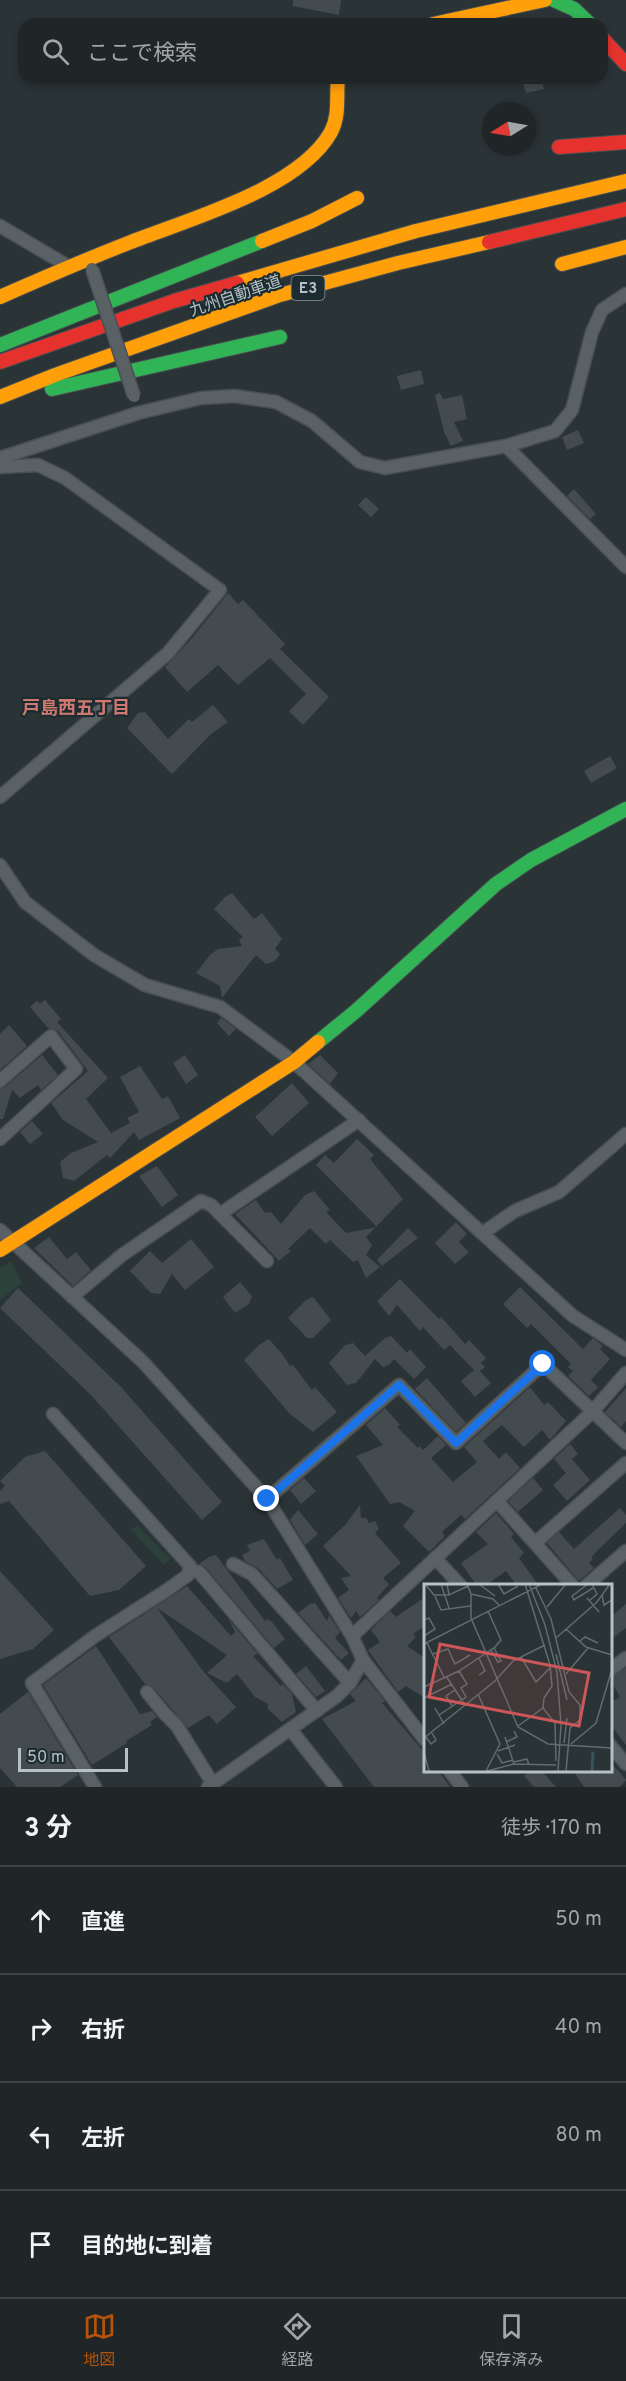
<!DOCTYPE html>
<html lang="ja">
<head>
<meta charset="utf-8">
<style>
  body { margin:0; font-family:Overpass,"Noto Sans JP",sans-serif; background:#282e30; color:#f1f3f6 }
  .compass { position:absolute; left:482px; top:102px; width:54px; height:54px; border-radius:50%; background:#202628; box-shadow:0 3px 9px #0003; rotate:259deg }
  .scale { position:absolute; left:18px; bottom:15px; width:110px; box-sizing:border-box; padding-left:6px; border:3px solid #b4c1c7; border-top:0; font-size:16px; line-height:21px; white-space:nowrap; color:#b4c1c7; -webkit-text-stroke:4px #1d2c30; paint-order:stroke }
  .stop { position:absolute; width:18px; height:18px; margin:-14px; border:4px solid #1a73e8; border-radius:50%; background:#fff }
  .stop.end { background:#1a73e8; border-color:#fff; box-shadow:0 2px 6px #0008 }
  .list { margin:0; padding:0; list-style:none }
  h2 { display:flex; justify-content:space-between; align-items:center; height:78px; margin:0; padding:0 24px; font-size:26px }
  h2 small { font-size:20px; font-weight:400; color:#a2a5a8 }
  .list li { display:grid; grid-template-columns:39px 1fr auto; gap:18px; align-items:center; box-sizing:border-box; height:108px; padding:0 24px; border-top:2px solid #3d4345 }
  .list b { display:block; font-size:22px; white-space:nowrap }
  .list em { font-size:20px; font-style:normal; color:#a2a5a8 }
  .icon { flex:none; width:33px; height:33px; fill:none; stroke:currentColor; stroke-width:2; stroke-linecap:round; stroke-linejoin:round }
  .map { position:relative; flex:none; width:626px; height:1787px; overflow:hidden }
  .search { position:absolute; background:#202628; box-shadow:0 3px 9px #0003; left:18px; right:18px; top:18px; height:66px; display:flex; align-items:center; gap:15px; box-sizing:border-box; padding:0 21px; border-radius:18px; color:#a2a5a8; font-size:22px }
  .sheet { height:510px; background:#202628 }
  nav { display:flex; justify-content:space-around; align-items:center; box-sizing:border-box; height:84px; border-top:2px solid #3d4345; background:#202628; font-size:16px; color:#a2a5a8 }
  nav a { display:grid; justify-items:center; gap:3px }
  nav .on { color:#b45309 }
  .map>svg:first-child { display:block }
</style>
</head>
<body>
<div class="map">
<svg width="626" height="1787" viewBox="0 0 626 1787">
  <rect width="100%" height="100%" fill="#2a3336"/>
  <g fill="#2c413a">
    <polygon points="11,1261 22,1283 0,1300 0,1268"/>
    <polygon points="138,1526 170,1559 164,1565 132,1531 131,1528"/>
  </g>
  <g fill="#434b4e">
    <polygon points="293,0 341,0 339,15 293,6"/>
    <polygon points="522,78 541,78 544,89 526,93"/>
    <polygon points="421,370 424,384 401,390 397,376"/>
    <polygon points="440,393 443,399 462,395 467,419 454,422 463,441 451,446 444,432 435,395"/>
    <polygon points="578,430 584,443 567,450 562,437"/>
    <polygon points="574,489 596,514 590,519 567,496"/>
    <polygon points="366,497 379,509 371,517 358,505"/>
    <polygon points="228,593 238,604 243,600 285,644 280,649 329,697 303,725 289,711 306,694 270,658 238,685 218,665 187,692 165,667 192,638"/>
    <polygon points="213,705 228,722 211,734 172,774 127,728 138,713 145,712 168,739 189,719 192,722"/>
    <polygon points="610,756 617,768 591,783 584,771"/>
    <polygon points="232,893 254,919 262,913 282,939 275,949 280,954 275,961 266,964 256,955 222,998 220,986 196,973 210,955 218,949 242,946 239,940 243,937 214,909 225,897"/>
    <polygon points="45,1000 61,1019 57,1022 108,1078 86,1099 111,1133 130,1123 127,1118 139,1112 120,1077 140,1066 162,1099 168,1096 180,1118 139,1140 134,1132 110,1158 107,1155 74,1181 63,1178 60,1162 71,1153 98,1142 63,1120 51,1103 88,1071 58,1031 48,1028 30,1007 37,1001 40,1004"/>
    <polygon points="221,1018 236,1029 229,1036 217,1023"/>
    <polygon points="9,1025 27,1046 0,1070 0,1034"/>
    <polygon points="42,1055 58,1075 41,1090 38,1085 20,1098 12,1090 3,1119 0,1119 0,1089 5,1087"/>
    <polygon points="185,1055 198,1075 186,1084 173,1063"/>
    <polygon points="320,1055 338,1073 330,1084 308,1064"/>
    <polygon points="292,1083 309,1103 272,1136 255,1117"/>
    <polygon points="32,1121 43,1134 30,1144 20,1132"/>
    <polygon points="357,1139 374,1155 370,1159 403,1199 366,1237 372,1245 366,1255 380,1267 366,1278 358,1260 353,1262 330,1240 326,1244 310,1228 288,1249 291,1251 279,1261 235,1214 256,1200 265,1213 271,1212 281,1224 305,1195 314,1191 330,1210 326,1212 346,1233 377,1227 316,1165 325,1155 334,1163"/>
    <polygon points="157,1166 178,1195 162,1207 139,1176"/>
    <polygon points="456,1222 467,1234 459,1242 469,1252 455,1264 435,1243"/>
    <polygon points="408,1228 418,1238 382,1266 377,1260"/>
    <polygon points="49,1237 67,1259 76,1252 91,1270 73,1286 34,1248"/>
    <polygon points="191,1239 214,1267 185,1290 172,1274 160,1294 151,1293 130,1271 150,1251 162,1263"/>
    <polygon points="400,1279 439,1319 441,1317 465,1344 469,1340 486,1358 481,1363 485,1367 480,1371 491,1383 475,1397 461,1381 474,1370 450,1345 444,1350 423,1327 420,1331 397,1305 389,1316 377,1301"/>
    <polygon points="240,1282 252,1296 249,1304 235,1313 223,1297"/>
    <polygon points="520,1287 583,1349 593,1338 603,1346 600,1349 610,1359 591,1380 598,1387 589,1396 568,1376 573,1371 568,1367 571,1364 531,1324 527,1328 503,1304"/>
    <polygon points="18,1288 121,1387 222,1502 202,1520 91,1395 0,1308"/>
    <polygon points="313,1297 331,1320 313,1338 307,1338 288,1318 306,1300"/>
    <polygon points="391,1336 407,1353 410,1349 426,1367 414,1379 394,1359 389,1365 383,1367 375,1359 356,1383 347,1385 329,1363 345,1345 353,1343 365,1356 385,1338"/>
    <polygon points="269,1339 283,1355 290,1366 293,1365 312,1390 315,1387 337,1412 313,1432 289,1413 244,1360 259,1345"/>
    <polygon points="427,1378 466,1423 456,1432 415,1389"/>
    <polygon points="530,1387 544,1405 548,1402 566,1421 550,1440 542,1430 524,1447 502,1425 483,1441 499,1459 506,1452 520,1468 465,1519 461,1515 442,1532 445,1536 429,1552 403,1526 415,1511 399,1502 390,1504 356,1456 383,1445 366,1425 385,1408 400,1425 397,1427 418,1448 420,1446 423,1450 438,1436 446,1445 431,1458 453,1482 477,1462 464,1447"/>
    <polygon points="626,1388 626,1421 621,1427 605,1412"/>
    <polygon points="570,1444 578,1454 572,1459 590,1480 567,1501 553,1485 566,1473 554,1459"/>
    <polygon points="45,1451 146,1566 119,1590 90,1596 9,1501 0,1504 0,1491 5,1486 0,1481 25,1457"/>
    <polygon points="304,1478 316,1491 301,1504 290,1490"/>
    <polygon points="533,1478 543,1490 518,1512 508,1501"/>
    <polygon points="360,1505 361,1518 366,1518 369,1523 375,1521 379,1529 375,1533 401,1563 383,1578 389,1584 377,1598 379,1600 360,1617 356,1611 351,1618 338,1598 349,1590 341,1578 351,1576 323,1546 346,1524"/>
    <polygon points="620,1508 626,1515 626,1523 591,1557 593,1559 589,1563 594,1568 579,1581 547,1543 559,1532 574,1549"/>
    <polygon points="298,1510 318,1534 305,1545 290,1520"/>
    <polygon points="496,1513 514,1534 511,1537 524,1553 519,1558 539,1586 517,1586 506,1571 485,1586 477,1586 461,1563 488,1544 476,1532"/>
    <polygon points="264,1539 277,1560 280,1558 293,1580 277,1589 258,1568 245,1561 242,1555 250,1551 247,1545"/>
    <polygon points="216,1555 265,1621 268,1619 272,1622 285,1639 274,1648 205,1567 199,1564 209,1557"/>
    <polygon points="0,1571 54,1630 33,1649 0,1659"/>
    <polygon points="187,1586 231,1636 235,1632 229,1620 258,1654 253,1656 281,1686 283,1684 292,1694 296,1712 282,1722 268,1709 268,1704 255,1697 237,1674 227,1683 207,1673 227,1655 157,1608 203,1671 236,1707 217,1724 209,1715 188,1728 153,1687 145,1684 109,1637"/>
    <polygon points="425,1597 425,1626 413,1634 416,1637 407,1646 425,1658 425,1698 406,1686 398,1692 368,1650 380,1642 371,1630 390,1611 396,1617"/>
    <polygon points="315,1603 327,1621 329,1615 340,1632 335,1638 349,1653 341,1660 298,1613 310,1604"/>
    <polygon points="626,1604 626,1628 609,1641 609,1618"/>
    <polygon points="96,1646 140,1714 152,1711 157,1717 150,1722 152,1725 126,1741 127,1743 92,1765 43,1685"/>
    <polygon points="306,1666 325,1691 316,1697 296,1674"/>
    <polygon points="626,1668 626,1745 609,1723 609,1704 620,1697 609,1678"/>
    <polygon points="366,1678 385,1701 382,1703 425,1753 425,1770 438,1770 450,1787 374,1787 322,1719 356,1701 350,1694"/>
    <polygon points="28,1692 78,1775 60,1787 17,1787 0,1768 0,1714"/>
    <polygon points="609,1760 626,1780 619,1787 584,1787 573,1770 609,1770"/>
    <polygon points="530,1770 541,1770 556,1787 534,1787 524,1776"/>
  </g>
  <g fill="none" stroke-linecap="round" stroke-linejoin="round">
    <g stroke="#484e51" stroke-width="15">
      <g id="street">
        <polyline points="0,226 68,266"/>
        <polyline points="506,446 626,567"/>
        <polyline points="0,458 138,413 201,398 234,396 276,402 312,421 360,462 385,468 506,446 555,431 572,410 592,332 602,310 626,294"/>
        <polyline points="0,467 38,465 65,478 220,590 168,653 0,797"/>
        <polyline points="0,865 25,902 94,955 145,985 220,1007 294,1062 573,1316 626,1350"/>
        <polyline points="0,1081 51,1036 76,1069 0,1139"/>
        <polyline points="220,1214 359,1120"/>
        <polyline points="0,1230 143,1362 267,1499 352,1636 363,1660 425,1740"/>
        <polyline points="484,1232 515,1211 559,1192 626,1134"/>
        <polyline points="72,1297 122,1255 201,1201 211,1205 267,1261"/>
        <polyline points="53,1414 190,1566 188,1575 167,1590 95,1636 32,1683 95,1787"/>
        <polyline points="267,1499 399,1385 456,1443 543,1364 626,1443"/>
        <polyline points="497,1501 573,1586"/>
        <polyline points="535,1543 626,1463"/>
        <polyline points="435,1558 461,1586"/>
        <polyline points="233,1564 252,1574 350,1683"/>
        <polyline points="189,1570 199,1572 317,1711"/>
        <polyline points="586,1586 626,1551"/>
        <polyline points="352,1636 592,1412 626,1373"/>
        <polyline points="610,1670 626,1658"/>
        <polyline points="147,1692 165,1714 177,1726 213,1784"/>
        <polyline points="291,1730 336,1787"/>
        <polyline points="610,1745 626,1764"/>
        <polyline points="449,1770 462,1787"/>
        <polyline points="208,1787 337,1696 350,1683 363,1660"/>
      </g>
    </g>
    <g stroke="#484e51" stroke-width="16">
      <g id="fast">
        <polyline points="554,0 574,9 590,24"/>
        <polyline points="0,345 262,241"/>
        <polyline points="52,389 280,337"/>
        <polyline points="318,1042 356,1011 496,884 531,860 626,809"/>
      </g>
    </g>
    <g stroke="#484e51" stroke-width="16">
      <g id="slow">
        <polyline points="433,24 545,0"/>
        <polyline points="262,241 312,221 357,198"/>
        <polyline points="562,264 626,247"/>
        <polyline points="237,283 416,231 626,181"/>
        <path d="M0,297C43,278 87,259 131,242C189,219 299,189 331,132C340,115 336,96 338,78"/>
        <polyline points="0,397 55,375 280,295 398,263 489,242"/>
        <polyline points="0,1250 294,1062 318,1042"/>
      </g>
    </g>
    <g stroke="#484e51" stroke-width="16">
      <g id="jam">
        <polyline points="602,38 626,64"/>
        <polyline points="559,147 626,142"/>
        <polyline points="489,242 626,209"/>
        <polyline points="0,362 174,301 237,283"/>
      </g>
    </g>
    <use href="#street" stroke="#596164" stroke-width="12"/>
    <use href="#fast" stroke="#30b455" stroke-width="14"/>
    <use href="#slow" stroke="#ff9f0a" stroke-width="14"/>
    <use href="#jam" stroke="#e5322d" stroke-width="14"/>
    <g stroke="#484e51" stroke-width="15" stroke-linecap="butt">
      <polyline id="street-bridge" points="92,269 134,396"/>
    </g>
    <use href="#street-bridge" stroke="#596164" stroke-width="12"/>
  </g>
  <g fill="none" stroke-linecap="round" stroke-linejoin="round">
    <polyline stroke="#1a73e8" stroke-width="8" points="267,1499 399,1385 456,1443 543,1364"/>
  </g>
  <g text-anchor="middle" stroke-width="4.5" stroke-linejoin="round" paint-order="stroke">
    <rect fill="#1d2c30" stroke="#87949a" stroke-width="1.5" x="291.5" y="276" width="33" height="24" rx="4.5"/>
    <g font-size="15" font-weight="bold" fill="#b4c1c7">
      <text x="308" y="293">E3</text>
    </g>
    <g font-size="16" fill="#b4c1c7" stroke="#1d2c30">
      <text transform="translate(235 295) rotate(-19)" y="6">九州自動車道</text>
    </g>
    <g font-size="18" font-weight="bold" fill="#d07970" stroke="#1d2c30">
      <text x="76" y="714">戸島西五丁目</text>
    </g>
  </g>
  <g transform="translate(424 1584)">
    <rect width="188" height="188" fill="#2a3336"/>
    <path fill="none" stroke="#38545d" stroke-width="3" d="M168,187L169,168"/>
    <path fill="none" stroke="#616c70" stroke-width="1.5" d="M1,0L10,11H25M17,0L25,24M23,0L25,11L44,2M43,0L47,10V34L94,143L124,160L188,164M55,0L71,12M74,0L80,10L94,2M101,0L126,81L128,102L120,114L119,124L131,139L132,177M105,0L121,41L133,88L137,141L134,187M164,0L148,12L150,16L169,4M112,4L127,35L145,108L156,121V136L146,144L142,187M47,10L69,15L75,21M178,11L180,21L188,16M11,12L17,26L46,22M163,14L175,28M165,17L173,10L168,0M123,23L142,0M0,36L5,34L11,45L0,52M142,45L162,63L188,71M132,54L173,18L186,0M156,57L161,53L174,59M3,59L20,93M0,60L118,0M67,66L74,78L77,77L70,64M9,70L24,65L31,80L46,71M132,70L143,116M97,73L112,98L126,84M142,90L164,64M55,91L61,87L55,74M22,92L41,121M0,103L35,87L71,63L77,56L64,27M54,110L76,160L62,187M0,114L28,100M28,122L22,112L31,106M11,124L20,140M15,131L42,113L37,104L43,100L35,87M94,142L119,124M2,153L7,160L12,156L8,149M81,153L90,180M0,154L71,97L89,77L121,61M82,158L93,153L90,147M140,159L143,134M147,160L172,139L188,85M74,167L91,161M0,168L5,187M73,170L78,179L89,176M90,178L103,175L105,181M63,187L90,180L132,181"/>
    <path fill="#cc5658" fill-opacity="0.15" stroke="#cc5658" stroke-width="3" d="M16,60L165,89L155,142L5,113Z"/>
    <rect width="188" height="188" fill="none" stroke="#b4c1c7" stroke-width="3"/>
  </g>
</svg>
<svg class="compass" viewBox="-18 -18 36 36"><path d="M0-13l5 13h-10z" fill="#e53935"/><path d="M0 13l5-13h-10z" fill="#a2a5a8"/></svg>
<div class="scale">50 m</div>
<div class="stop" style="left:543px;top:1364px"></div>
<div class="stop end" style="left:267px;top:1499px"></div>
<div class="search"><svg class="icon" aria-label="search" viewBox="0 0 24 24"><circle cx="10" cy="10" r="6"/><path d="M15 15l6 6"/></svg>ここで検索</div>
</div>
<section class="sheet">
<h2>3 分<small>徒歩 · 170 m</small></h2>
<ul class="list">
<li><svg class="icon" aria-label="ahead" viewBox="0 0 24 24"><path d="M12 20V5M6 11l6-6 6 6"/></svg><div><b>直進</b></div><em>50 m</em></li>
<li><svg class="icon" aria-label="right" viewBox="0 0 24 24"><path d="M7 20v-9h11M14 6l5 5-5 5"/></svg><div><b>右折</b></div><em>40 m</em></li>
<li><svg class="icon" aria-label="left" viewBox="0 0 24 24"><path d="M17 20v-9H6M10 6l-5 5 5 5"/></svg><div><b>左折</b></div><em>80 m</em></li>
<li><svg class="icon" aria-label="arrive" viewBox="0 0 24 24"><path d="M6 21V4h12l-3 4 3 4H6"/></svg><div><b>目的地に到着</b></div></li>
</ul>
</section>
<nav>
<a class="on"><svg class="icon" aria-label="map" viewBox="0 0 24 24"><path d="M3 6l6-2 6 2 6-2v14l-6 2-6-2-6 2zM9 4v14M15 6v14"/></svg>地図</a>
<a><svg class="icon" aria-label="directions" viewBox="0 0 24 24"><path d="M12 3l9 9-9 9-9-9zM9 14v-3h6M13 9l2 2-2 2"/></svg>経路</a>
<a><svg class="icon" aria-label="saved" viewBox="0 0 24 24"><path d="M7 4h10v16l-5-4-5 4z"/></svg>保存済み</a>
</nav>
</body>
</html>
